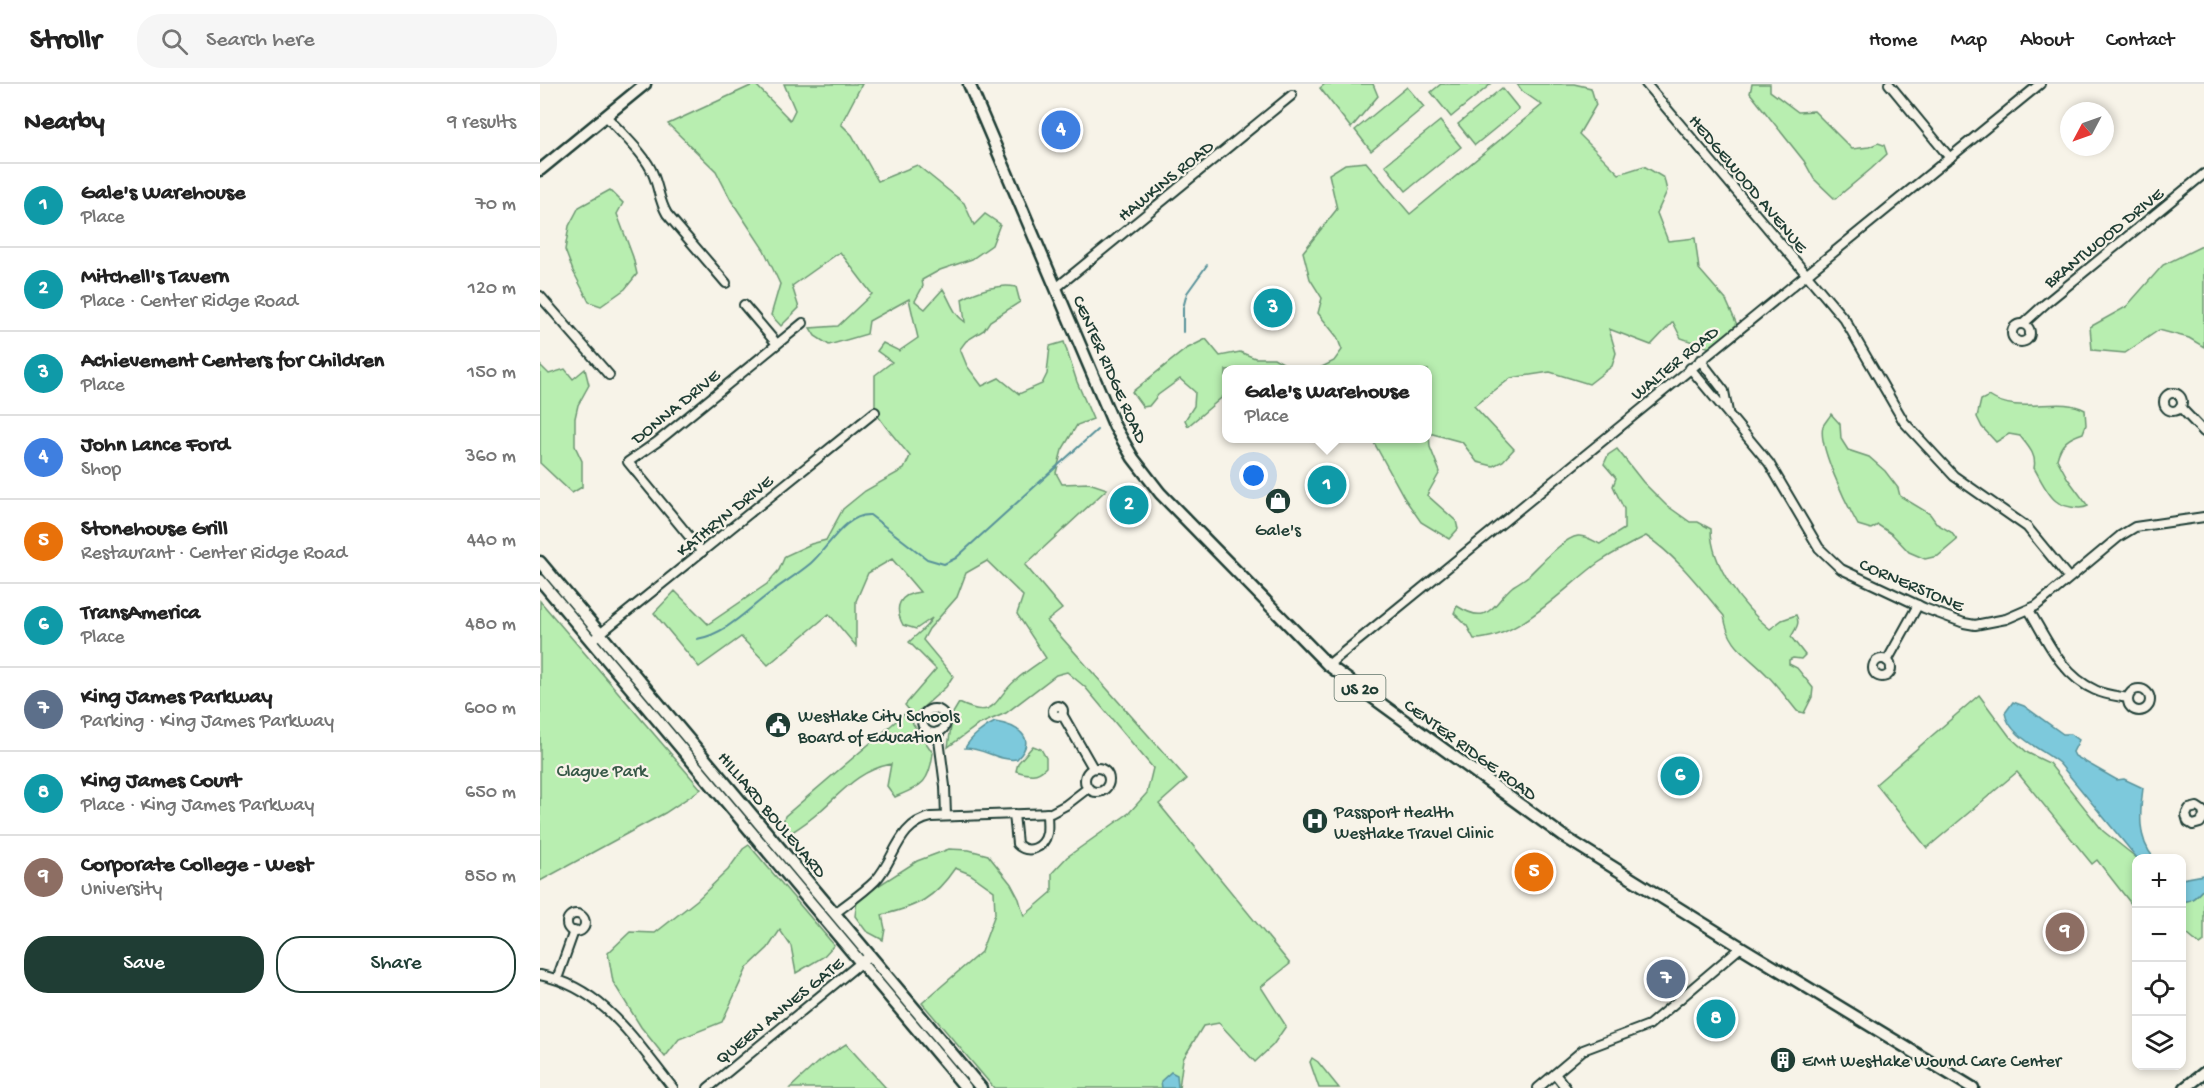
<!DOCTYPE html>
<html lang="en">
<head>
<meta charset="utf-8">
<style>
  body { margin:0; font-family:"Gochi Hand",sans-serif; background:#f6f6f6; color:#222 }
  .controls { position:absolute; right:18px; bottom:18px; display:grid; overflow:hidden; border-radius:12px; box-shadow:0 3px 9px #0003 }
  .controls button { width:54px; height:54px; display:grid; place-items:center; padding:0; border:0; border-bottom:2px solid #e0e0e0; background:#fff; color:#222; font:30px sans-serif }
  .compass { position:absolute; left:1520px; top:18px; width:54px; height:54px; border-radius:50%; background:#fff; box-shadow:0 3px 9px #0003; rotate:229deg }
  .you { position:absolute; left:714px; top:392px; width:21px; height:21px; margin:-15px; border:4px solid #fff; border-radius:50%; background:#1a73e8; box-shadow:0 0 0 9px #1a73e833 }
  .badge { display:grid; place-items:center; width:39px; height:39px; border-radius:50%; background:#1f3d34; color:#fff; font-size:20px; font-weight:700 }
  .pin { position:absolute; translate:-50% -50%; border:3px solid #fff; box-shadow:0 2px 6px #0006 }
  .popup { position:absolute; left:682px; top:281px; width:210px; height:78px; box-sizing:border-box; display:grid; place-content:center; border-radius:12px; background:#fff; filter:drop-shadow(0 2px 4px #0005); font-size:20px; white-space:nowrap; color:#767676 }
  .popup b { font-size:22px; color:#222 }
  .popup::after { content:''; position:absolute; left:50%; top:100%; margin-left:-12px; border:12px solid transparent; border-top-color:#fff }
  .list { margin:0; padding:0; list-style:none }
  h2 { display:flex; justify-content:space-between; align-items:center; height:78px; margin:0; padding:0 24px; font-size:26px }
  h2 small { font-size:20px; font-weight:400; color:#767676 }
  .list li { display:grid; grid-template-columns:39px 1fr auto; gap:18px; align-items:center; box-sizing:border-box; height:84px; padding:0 24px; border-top:2px solid #e0e0e0 }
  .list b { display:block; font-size:22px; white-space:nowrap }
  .list p { margin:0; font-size:20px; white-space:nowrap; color:#767676 }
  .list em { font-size:20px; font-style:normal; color:#767676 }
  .actions { display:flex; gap:12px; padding:18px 24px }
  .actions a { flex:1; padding:14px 0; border:2px solid #1f3d34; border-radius:24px; text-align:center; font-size:21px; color:#1f3d34 }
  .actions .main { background:#1f3d34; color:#fff }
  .icon { flex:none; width:33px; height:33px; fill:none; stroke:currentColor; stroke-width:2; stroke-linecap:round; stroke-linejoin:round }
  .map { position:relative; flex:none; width:1664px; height:1004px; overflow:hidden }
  header { display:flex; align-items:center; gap:36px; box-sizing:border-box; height:84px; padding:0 30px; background:#fff; border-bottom:2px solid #e0e0e0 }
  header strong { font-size:28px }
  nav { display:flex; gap:33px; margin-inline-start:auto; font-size:21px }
  .search { width:420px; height:54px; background:#f6f6f6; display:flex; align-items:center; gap:15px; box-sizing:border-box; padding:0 21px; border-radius:24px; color:#767676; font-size:22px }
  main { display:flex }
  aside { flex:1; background:#fff }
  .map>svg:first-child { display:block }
</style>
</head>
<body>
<header>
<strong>Strollr</strong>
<div class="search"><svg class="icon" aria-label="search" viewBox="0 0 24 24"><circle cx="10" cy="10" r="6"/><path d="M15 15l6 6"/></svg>Search here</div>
<nav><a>Home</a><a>Map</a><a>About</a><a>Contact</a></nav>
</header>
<main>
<aside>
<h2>Nearby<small>9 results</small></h2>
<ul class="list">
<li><span class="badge" style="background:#0f9aa8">1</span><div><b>Gale's Warehouse</b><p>Place</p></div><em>70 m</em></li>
<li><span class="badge" style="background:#0f9aa8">2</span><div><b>Mitchell's Tavern</b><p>Place · Center Ridge Road</p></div><em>120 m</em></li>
<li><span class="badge" style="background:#0f9aa8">3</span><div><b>Achievement Centers for Children</b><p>Place</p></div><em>150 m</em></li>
<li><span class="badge" style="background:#3f7fe0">4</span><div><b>John Lance Ford</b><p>Shop</p></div><em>360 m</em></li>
<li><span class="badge" style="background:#e8710a">5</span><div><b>Stonehouse Grill</b><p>Restaurant · Center Ridge Road</p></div><em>440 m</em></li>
<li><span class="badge" style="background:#0f9aa8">6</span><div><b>TransAmerica</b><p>Place</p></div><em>480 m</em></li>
<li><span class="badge" style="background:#5c6f8a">7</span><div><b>King James Parkway</b><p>Parking · King James Parkway</p></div><em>600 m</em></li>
<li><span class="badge" style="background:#0f9aa8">8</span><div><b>King James Court</b><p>Place · King James Parkway</p></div><em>650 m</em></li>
<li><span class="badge" style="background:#8d6e63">9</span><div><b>Corporate College - West</b><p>University</p></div><em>850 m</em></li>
</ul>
<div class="actions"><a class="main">Save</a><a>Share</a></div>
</aside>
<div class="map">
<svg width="1664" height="1004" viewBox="0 0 1664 1004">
  <rect width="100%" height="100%" fill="#f7f3e8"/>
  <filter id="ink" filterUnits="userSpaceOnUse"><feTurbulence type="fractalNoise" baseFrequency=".0167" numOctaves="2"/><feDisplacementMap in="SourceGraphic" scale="12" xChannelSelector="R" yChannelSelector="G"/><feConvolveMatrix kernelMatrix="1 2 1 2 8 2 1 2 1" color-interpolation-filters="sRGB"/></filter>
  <g filter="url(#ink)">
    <g fill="#b8eeb0" stroke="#6c9672" stroke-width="1.5">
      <path d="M215,0L250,36L255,26L244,0H322L301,40L312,51L338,97L377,81L424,119L434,141L445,130L460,140L452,161L432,175L400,186L382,196L383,202L375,217L385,225L403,205C411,218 413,230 425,238L422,215C437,207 459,199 476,203L480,218L450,237L444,246L426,257L420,265L427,282L442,302L459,294L479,310L502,300L507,290L510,262L524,258L537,298L553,335L537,341L522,366L516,389L522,400L549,399L567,405L485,481L522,525L507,537L647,695L619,720L750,880L721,903L746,942L733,961L715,978L679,939L663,942L643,975L639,1004H454L382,919L441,868L455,830L454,807L430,790L415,784C394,815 378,822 342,831L345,845L343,856L326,847L315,832L317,817L330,807L377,777L409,765L429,766L448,771L471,800L479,815L484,832L512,808V789L527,773L589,729L607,709L613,684L545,603L527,588L516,591L466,629L438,641L408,663L413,629L419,619C457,637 453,615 476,596C485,588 496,581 506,574L477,530L483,512L447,477L426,489L417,513L389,545L383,556L413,592L406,603L371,634L373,640L393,669C389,699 383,701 355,713L347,702L351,680C318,687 304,706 280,727C271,736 260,743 249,750C243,744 242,740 245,732L369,626L365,621L396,585L369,558C377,550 387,544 392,534L376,545L363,541C353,522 360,510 380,508L352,475L328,489L316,517V562L289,530L228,581L201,553L159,583L114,529L135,507L168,540L227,500L239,486L245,472L271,460L286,456L303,425L325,407L364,385L370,372L346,343L335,328V291L352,278L337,267L343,259L359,267L378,254L369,215L329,237L327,250L289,261L275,252L270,244L298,242L332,210L300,168L252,202L259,224L241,242L231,231L240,200L224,166L191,116L176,87L128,40Z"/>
      <polygon points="785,0 833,0 838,12 811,44 780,4"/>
      <polygon points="901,0 951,0 911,33 891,8"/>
      <polygon points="977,0 1034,0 1051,4 1056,21 1039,50 1079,90 1104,82 1124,94 1127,107 1117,129 1128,157 1155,154 1159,185 1186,216 1198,243 1170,264 1141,254 1133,238 1111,261 1069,245 1076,269 1072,282 1049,300 1010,288 971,294 934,322 974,365 963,377 953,382 937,378 922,358 889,349 890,363 900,388 887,411 916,437 918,445 909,455 881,438 865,415 832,355 888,354 888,286 778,285 794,277 802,266 797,253 778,229 782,214 770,195 763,168 797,125 789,90 805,80 826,78 870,130 1002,21 982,7"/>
      <polygon points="1212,0 1230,0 1230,7 1258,28 1274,27 1312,65 1329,63 1338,59 1344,61 1347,70 1331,85 1295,115 1274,95 1264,77 1210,9"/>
      <polygon points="867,3 884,23 831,67 815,46"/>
      <polygon points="962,4 979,25 935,61 918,40"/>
      <polygon points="900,37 921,63 866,107 845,81"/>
      <polygon points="70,106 83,119 77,130 93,173 97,190 85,205 61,222 49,218 33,187 25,166 29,142 39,123"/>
      <polygon points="1664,161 1664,263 1649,254 1619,246 1585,269 1552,266 1550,243 1586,223 1623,181"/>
      <polygon points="666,255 680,272 700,268 715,274 734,274 743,279 746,285 686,286 686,310 648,342 645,336 654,322 655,308 640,295 618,311 609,322 603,323 592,308 646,265"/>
      <polygon points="0,281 9,290 25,285 33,295 45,285 49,301 38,321 35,334 35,362 42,377 42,403 32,409 0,379"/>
      <path d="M1449,312C1479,332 1520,311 1545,326L1546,341L1543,349C1528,354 1521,359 1517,375L1528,395L1548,422C1541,426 1523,423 1516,417C1507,410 1500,394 1494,384C1497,371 1488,362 1480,352L1469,350L1456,358L1442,343L1437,333L1441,316Z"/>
      <path d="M1291,330L1300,340L1301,355L1308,366L1329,373L1345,387L1358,404L1360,412L1390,430L1397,440L1411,448L1417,456L1398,472L1385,475L1369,468L1352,450L1338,441L1331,445L1318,441C1308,423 1277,361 1283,342C1285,338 1289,334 1291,330Z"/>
      <path d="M1077,365L1103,398L1126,421L1150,438H1158L1171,445C1171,482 1203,523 1230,545L1242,536L1256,531C1261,540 1255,545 1251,553L1265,571L1261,575L1253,574L1249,576V580L1257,584L1273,604L1272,613L1264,629L1257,627C1247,615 1238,602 1227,591C1207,570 1189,564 1184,532C1160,504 1138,473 1106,452C1090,460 1073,469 1058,479C1024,504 977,556 934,555L927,542L914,529L917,522C950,543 952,520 973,502C978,499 983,496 988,492C1000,481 1023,454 1038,452C1045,451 1054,457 1060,460L1084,445V425L1073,402L1076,394L1064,380L1068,371Z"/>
      <polygon points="0,517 161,705 125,729 0,797"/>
      <polygon points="63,560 151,665 151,666 62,564"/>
      <polygon points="1439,611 1470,653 1488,669 1509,679 1563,747 1597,774 1596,826 1557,776 1552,780 1477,688 1387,764 1336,700"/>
      <path d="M493,662L501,665L506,674V683C497,693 489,691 476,687L478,679Z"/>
      <polygon points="219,746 320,867 317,868 217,747"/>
      <polygon points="209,761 294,861 283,873 256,889 251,862 240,846 228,864 207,884 182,938 139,955 125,973 101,943 73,898 68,869 90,848 115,849 157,816 188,786 203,765"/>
      <path d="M1664,804V858L1660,861L1642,846V817C1651,819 1658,811 1664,804Z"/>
      <polygon points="306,960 346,1004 250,1004 278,978"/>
      <polygon points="772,974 778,978 799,1004 779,1004 770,978"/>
    </g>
    <g fill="#7dc9dc" stroke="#579199" stroke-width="1.5">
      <path d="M1473,618L1484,622L1523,650H1531L1539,656L1533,668L1535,672L1577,696L1584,695L1603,704C1600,728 1597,755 1614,774H1597L1519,679C1503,666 1468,651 1465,629Z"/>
      <path d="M455,638C475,641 499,653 477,675C460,678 444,664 425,664C431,653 444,643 455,638Z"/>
      <path d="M1664,791V804C1658,810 1651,819 1642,817V795Z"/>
      <polygon points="631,988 637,991 638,1004 622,1004 621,997"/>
    </g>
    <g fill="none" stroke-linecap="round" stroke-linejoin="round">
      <g stroke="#579199" stroke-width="2">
        <polyline points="643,248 643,224 647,209 667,181"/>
        <path d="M157,555C186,550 207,526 230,509C243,499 258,490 271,479C288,464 305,430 330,431L387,475L404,480L416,474L557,346"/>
      </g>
      <g stroke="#1f3d34" stroke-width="12">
        <g id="minor">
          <polyline points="1106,0 1305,236 1364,338 1414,392 1487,443 1528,493"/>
          <polyline points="1349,0 1410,74"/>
          <path d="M66,32C80,48 106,71 113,90C119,104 119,117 127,130L186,199"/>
          <polyline points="516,204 752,11"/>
          <polyline points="0,212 69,291"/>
          <polyline points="204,221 237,260"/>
          <circle cx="1481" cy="249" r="9"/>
          <polyline points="1483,240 1505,220 1664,90"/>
          <polyline points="1160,276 1184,307 1188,328"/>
          <polyline points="1150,284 1229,379 1279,464 1301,485 1384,524 1424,539 1435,541 1466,535 1496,522 1580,452 1595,443 1664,433"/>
          <circle cx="1633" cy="318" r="9"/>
          <polyline points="1640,323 1664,348"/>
          <polyline points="162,468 88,378 117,358 263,239"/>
          <path d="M1489,526C1507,556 1522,592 1555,606C1565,611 1577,612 1588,614"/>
          <polyline points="51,557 335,328"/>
          <circle cx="1342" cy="584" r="9"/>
          <polyline points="1347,577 1378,521"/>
          <polyline points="788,581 1500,0"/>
          <circle cx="1599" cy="616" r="11"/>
          <circle cx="518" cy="627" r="5"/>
          <circle cx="394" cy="637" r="12"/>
          <polyline points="522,630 553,684"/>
          <polyline points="398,648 405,702 406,732"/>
          <circle cx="557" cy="696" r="12"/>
          <path d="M474,730L477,760C488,771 504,764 507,749C508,743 507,735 507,729"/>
          <polyline points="1664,732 1663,727 1657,723 1649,725 1646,731 1648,738 1653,741 1660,739 1664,733"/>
          <path d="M295,829C308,819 323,809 335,797C355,777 357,740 391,733L511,729L526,721L548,704"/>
          <circle cx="36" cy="839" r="9"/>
          <path d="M0,891C64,904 95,957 133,1004"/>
          <polyline points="17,895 34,847"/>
          <polyline points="1015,990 1026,1004"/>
          <polyline points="168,1004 330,871"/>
          <polyline points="998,1004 1043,966 1109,941 1201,863"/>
        </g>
      </g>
      <g stroke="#1f3d34" stroke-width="15">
        <g id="major">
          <polyline points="429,0 575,343 593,374 620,409 788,581 1023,752 1201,863 1433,1004"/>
          <polyline points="0,86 105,0"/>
          <polyline points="0,478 441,1004"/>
          <polyline points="0,496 426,1004"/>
          <polyline points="1645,1004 1664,989"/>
        </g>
      </g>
      <use href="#minor" stroke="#f7f3e8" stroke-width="8"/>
      <use href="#major" stroke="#f7f3e8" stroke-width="10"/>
    </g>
  </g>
  <defs>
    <g id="shop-disc" transform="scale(1.35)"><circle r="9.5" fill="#1f3d34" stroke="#f7f3e8"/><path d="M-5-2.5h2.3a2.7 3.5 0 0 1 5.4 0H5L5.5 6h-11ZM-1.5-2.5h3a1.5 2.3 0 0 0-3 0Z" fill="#fff"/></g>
    <g id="civic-disc" transform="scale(1.35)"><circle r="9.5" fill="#1f3d34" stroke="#f7f3e8"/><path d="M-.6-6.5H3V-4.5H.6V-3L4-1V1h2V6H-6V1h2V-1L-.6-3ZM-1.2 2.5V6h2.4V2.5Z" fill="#fff"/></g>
    <g id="hospital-disc" transform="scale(1.35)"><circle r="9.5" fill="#1f3d34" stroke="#f7f3e8"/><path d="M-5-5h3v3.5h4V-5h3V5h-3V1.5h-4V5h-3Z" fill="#fff"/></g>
    <g id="building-disc" transform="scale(1.35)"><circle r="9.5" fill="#1f3d34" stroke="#f7f3e8"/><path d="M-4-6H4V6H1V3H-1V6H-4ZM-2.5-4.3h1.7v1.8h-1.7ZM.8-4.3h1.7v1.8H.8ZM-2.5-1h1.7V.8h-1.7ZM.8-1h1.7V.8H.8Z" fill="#fff"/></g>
  </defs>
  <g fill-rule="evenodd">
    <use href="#shop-disc" x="738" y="417"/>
    <use href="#civic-disc" x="238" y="641"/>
    <use href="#hospital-disc" x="775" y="737"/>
    <use href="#building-disc" x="1243" y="976"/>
  </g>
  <g text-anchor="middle" stroke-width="4.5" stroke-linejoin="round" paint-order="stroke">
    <rect fill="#f7f3e8" stroke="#60746a" stroke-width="1.5" x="794.5" y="591" width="51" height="26" rx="4.5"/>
    <g font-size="16" font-weight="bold" fill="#1f3d34">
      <text x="820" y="610">US 20</text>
    </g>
    <g font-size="18" fill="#1f3d34" stroke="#f7f3e8">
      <text transform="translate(625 96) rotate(-39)" y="6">HAWKINS ROAD</text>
      <text transform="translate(1209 99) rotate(50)" y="6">HEDGEWOOD AVENUE</text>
      <text transform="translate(1563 153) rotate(-39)" y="6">BRANTWOOD DRIVE</text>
      <text transform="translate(1134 278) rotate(-39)" y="6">WALTER ROAD</text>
      <text transform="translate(571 285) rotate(66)" y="6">CENTER RIDGE ROAD</text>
      <text transform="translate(135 322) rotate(-39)" y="6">DONNA DRIVE</text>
      <text transform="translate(184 431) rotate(-39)" y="6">KATHRYN DRIVE</text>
      <text transform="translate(1372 500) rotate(23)" y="6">CORNERSTONE</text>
      <text transform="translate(931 665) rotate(36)" y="6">CENTER RIDGE ROAD</text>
      <text transform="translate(233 730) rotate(50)" y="6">HILLIARD BOULEVARD</text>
      <text transform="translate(239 926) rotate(-39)" y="6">QUEEN ANNES GATE</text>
    </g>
    <g font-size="18" fill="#1f3d34" stroke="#f7f3e8" text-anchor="start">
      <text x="738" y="451" text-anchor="middle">Gale's</text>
      <text x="258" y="637">Westlake City Schools<tspan x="258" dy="21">Board of Education</tspan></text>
      <text x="794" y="733">Passport Health<tspan x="794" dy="21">Westlake Travel Clinic</tspan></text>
      <text x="1262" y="982">EMH Westlake Wound Care Center</text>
    </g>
    <g font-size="18" fill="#365847" stroke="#f7f3e8">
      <text x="62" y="692">Clague Park</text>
    </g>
  </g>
</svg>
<div class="controls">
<button>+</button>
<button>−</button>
<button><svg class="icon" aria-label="locate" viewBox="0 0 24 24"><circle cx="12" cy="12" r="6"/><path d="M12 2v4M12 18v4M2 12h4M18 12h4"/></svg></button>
<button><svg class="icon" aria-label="layers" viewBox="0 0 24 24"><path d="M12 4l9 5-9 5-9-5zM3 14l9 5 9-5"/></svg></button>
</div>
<svg class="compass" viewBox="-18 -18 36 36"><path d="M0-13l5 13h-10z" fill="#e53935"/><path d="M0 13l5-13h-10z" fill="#767676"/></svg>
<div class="you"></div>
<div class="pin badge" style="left:787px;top:401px;background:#0f9aa8">1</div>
<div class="popup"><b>Gale's Warehouse</b>Place</div>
<div class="pin badge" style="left:589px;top:421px;background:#0f9aa8">2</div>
<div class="pin badge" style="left:733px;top:224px;background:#0f9aa8">3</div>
<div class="pin badge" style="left:521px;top:46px;background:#3f7fe0">4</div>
<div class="pin badge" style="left:994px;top:788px;background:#e8710a">5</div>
<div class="pin badge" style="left:1140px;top:692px;background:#0f9aa8">6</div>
<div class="pin badge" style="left:1126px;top:895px;background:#5c6f8a">7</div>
<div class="pin badge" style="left:1176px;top:935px;background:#0f9aa8">8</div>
<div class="pin badge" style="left:1525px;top:848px;background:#8d6e63">9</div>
</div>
</main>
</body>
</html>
